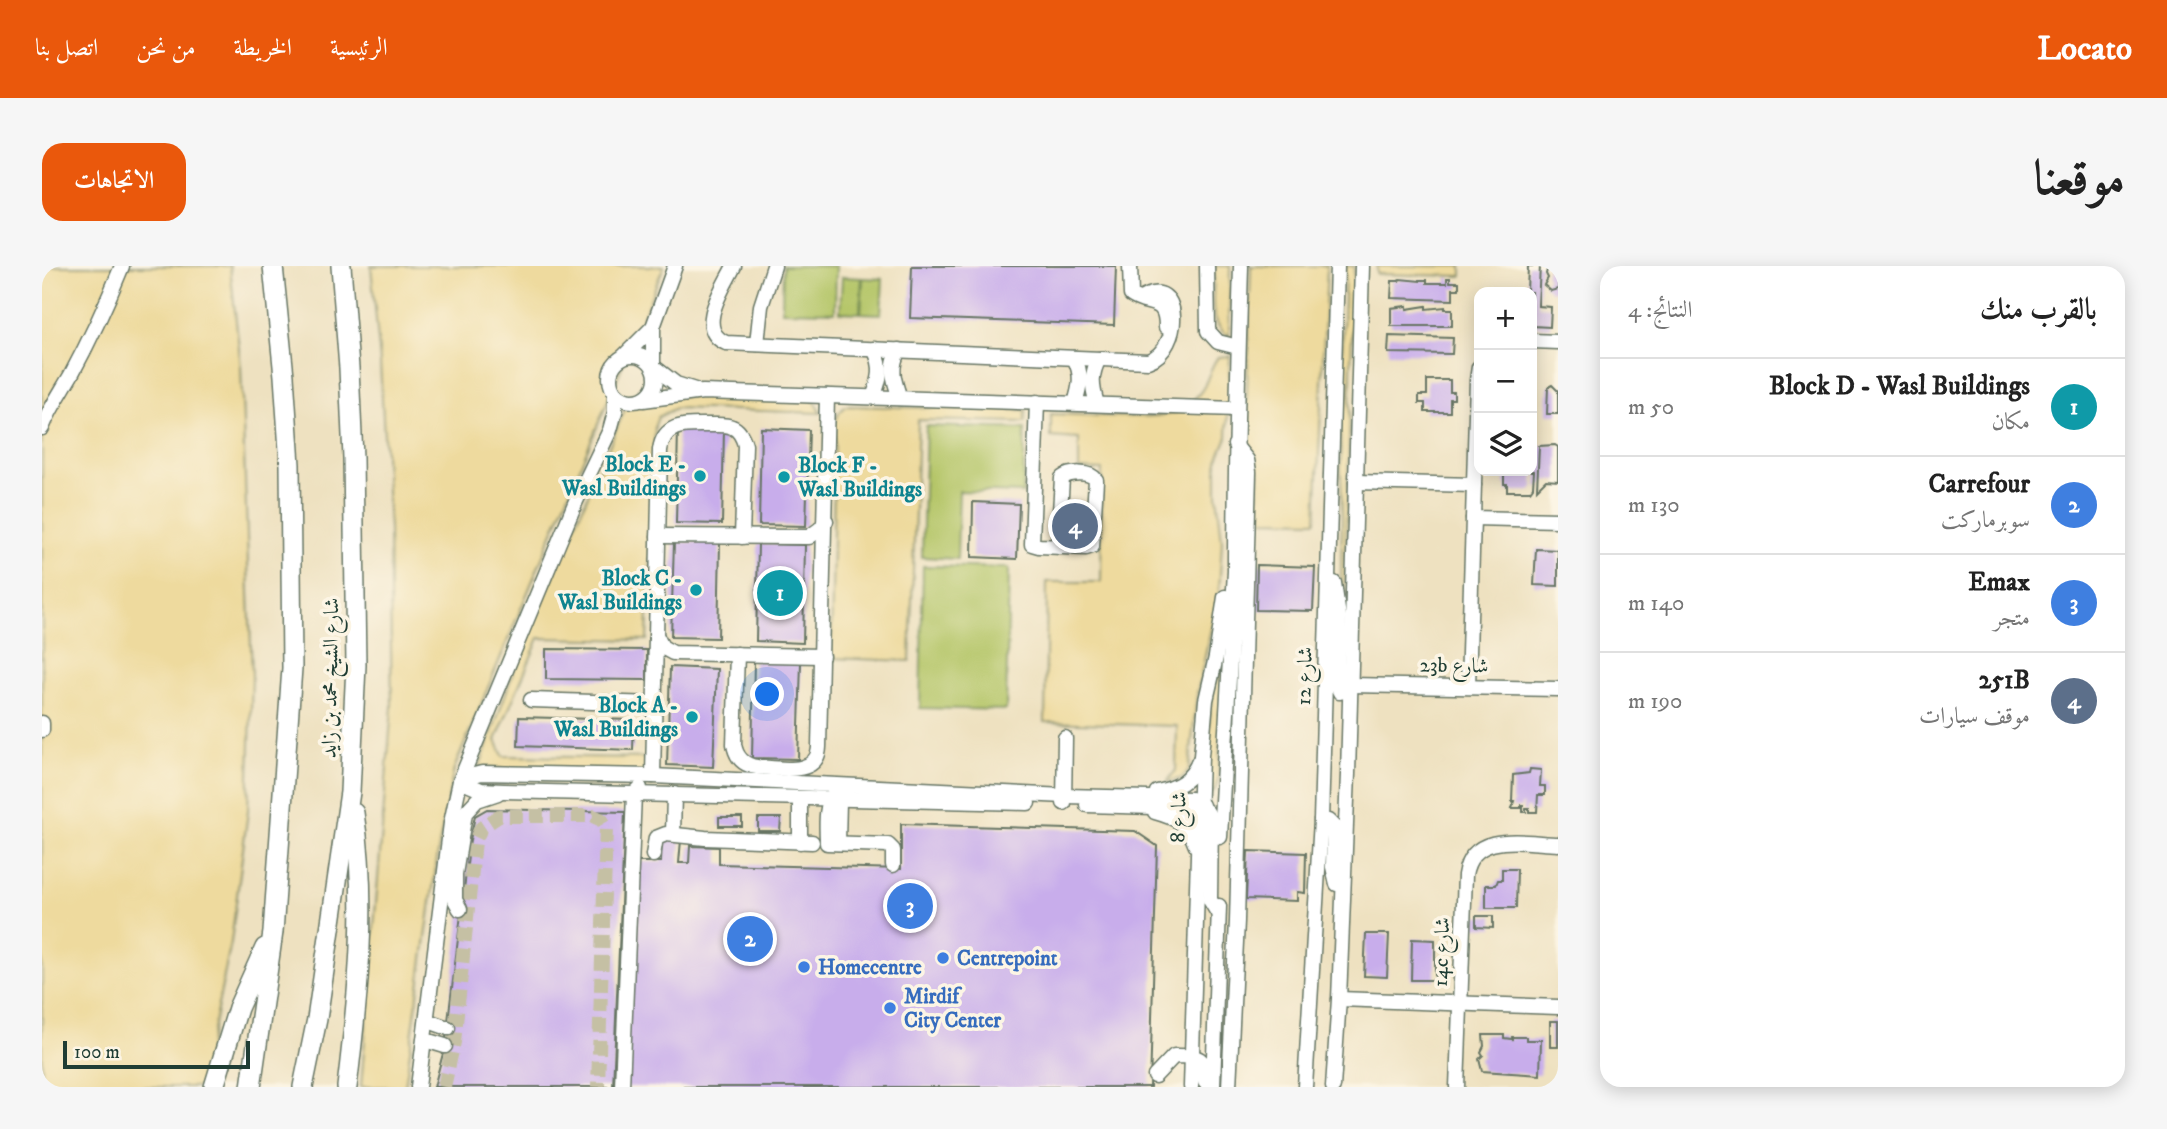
<!DOCTYPE html>
<html lang="ar">
<head>
<meta charset="utf-8">
<style>
  body { margin:0; font-family:"IM FELL DW Pica",Amiri,serif; background:#f6f6f6; color:#222; direction:rtl }
  .controls { position:absolute; right:21px; top:21px; display:grid; overflow:hidden; border-radius:14px; box-shadow:0 4px 18px #0003 }
  .controls button { width:63px; height:63px; display:grid; place-items:center; padding:0; border:0; border-bottom:2px solid #e0e0e0; background:#fff; color:#222; font:35px sans-serif }
  .scale { position:absolute; left:21px; bottom:18px; width:187px; box-sizing:border-box; padding-left:7px; border:4px solid #1f3d34; border-top:0; font-size:19px; line-height:24px; white-space:nowrap; color:#1f3d34; -webkit-text-stroke:5px #fcf5e5; paint-order:stroke }
  .you { position:absolute; left:726px; top:429px; width:24px; height:24px; margin:-18px; border:5px solid #fff; border-radius:50%; background:#1a73e8; box-shadow:0 0 0 10px #1a73e833 }
  .badge { display:grid; place-items:center; width:46px; height:46px; border-radius:50%; background:#ea580c; color:#fff; font-size:23px; font-weight:700 }
  .pin { position:absolute; translate:-50% -50%; border:4px solid #fff; box-shadow:0 2px 7px #0006 }
  .list { margin:0; padding:0; list-style:none }
  h2 { display:flex; justify-content:space-between; align-items:center; height:91px; margin:0; padding:0 28px; font-size:30px }
  h2 small { font-size:23px; font-weight:400; color:#767676 }
  .list li { display:grid; grid-template-columns:46px 1fr auto; gap:21px; align-items:center; box-sizing:border-box; height:98px; padding:0 28px; border-top:2px solid #e0e0e0 }
  .list b { display:block; font-size:26px; white-space:nowrap }
  .list p { margin:0; font-size:23px; white-space:nowrap; color:#767676 }
  .list em { font-size:23px; font-style:normal; color:#767676 }
  .icon { flex:none; width:38px; height:38px; fill:none; stroke:currentColor; stroke-width:2; stroke-linecap:round; stroke-linejoin:round }
  .map { position:relative; flex:none; width:1516px; height:821px; overflow:hidden; direction:ltr; border-radius:21px }
  header { display:flex; align-items:center; gap:42px; box-sizing:border-box; height:98px; padding:0 35px; background:#ea580c; color:#fff }
  header strong { font-size:33px }
  nav { display:flex; gap:38px; margin-inline-start:auto; font-size:24px }
  .intro { display:flex; align-items:center; justify-content:space-between; box-sizing:border-box; height:168px; padding:0 42px }
  h1 { margin:0; font-size:49px }
  .button { padding:18px 32px; border-radius:21px; background:#ea580c; color:#fff; font-size:24px; font-weight:700 }
  main { display:flex; gap:42px; padding:0 42px }
  aside { flex:1; background:#fff; border-radius:21px; box-shadow:0 4px 18px #0003 }
  .map>svg:first-child { display:block }
</style>
</head>
<body>
<header>
<strong>Locato</strong>
<nav><a>الرئيسية</a><a>الخريطة</a><a>من نحن</a><a>اتصل بنا</a></nav>
</header>
<div class="intro"><h1>موقعنا</h1><a class="button">الاتجاهات</a></div>
<main>
<aside>
<h2>بالقرب منك<small>النتائج: 4</small></h2>
<ul class="list">
<li><span class="badge" style="background:#0f9aa8">1</span><div><b>Block D - Wasl Buildings</b><p>مكان</p></div><em>50 m</em></li>
<li><span class="badge" style="background:#3f7fe0">2</span><div><b>Carrefour</b><p>سوبرماركت</p></div><em>130 m</em></li>
<li><span class="badge" style="background:#3f7fe0">3</span><div><b>Emax</b><p>متجر</p></div><em>140 m</em></li>
<li><span class="badge" style="background:#5c6f8a">4</span><div><b>251B</b><p>موقف سيارات</p></div><em>190 m</em></li>
</ul>
</aside>
<div class="map">
<svg width="1516" height="821" viewBox="0 0 1516 821">
  <rect width="100%" height="100%" fill="#fcf5e5"/>
  <filter id="ink" filterUnits="userSpaceOnUse"><feTurbulence type="fractalNoise" baseFrequency=".0143" numOctaves="2"/><feDisplacementMap in="SourceGraphic" scale="14" xChannelSelector="R" yChannelSelector="G"/><feConvolveMatrix kernelMatrix="1 2 1 2 8 2 1 2 1" color-interpolation-filters="sRGB"/></filter>
  <filter id="wash" filterUnits="userSpaceOnUse"><feTurbulence type="fractalNoise" baseFrequency=".00686" numOctaves="4" result="noise"/><feDisplacementMap in="SourceGraphic" scale="28" xChannelSelector="R" yChannelSelector="G"/><feGaussianBlur stdDeviation="1.57" result="paint"/><feColorMatrix in="noise" values="0 0 0 0 0 0 0 0 0 0 0 0 0 0 0 0 0 1.4 0 .05"/><feComposite in="paint" operator="in"/></filter>
  <g filter="url(#wash)">
    <rect width="100%" height="100%" fill="#eee1c0"/>
    <g fill="#b5c669" stroke="#6a824e" stroke-width="2">
      <polygon points="741,0 794,0 793,46 740,45"/>
      <polygon points="800,11 820,12 818,47 798,46"/>
      <polygon points="821,12 841,13 839,48 819,47"/>
      <polygon points="884,160 983,163 981,227 917,225 915,293 880,291"/>
      <polygon points="881,300 967,302 964,444 878,442"/>
    </g>
    <g fill="#eeda9e" stroke="#868c69" stroke-width="2">
      <polygon points="0,0 188,0 199,101 210,410 206,545 189,676 159,821 0,821"/>
      <polygon points="329,0 622,0 412,503 397,579 363,821 319,821 350,441 347,262 338,96"/>
      <path d="M1173,0H1188L1187,71C1164,55 1172,25 1173,0Z"/>
      <polygon points="1209,0 1285,0 1274,255 1216,254 1217,206 1214,192 1208,182 1204,156"/>
      <polygon points="1303,0 1312,0 1300,412 1297,412 1300,252 1298,154"/>
      <polygon points="1335,0 1420,0 1420,10 1335,8"/>
      <path d="M1188,90L1185,171L1175,195V228L1180,275L1177,325L1155,428L1147,503L1140,512L1125,516L1134,504L1135,460L1003,456L1005,316H1059L1060,204L1037,203V173L1009,171V148C1036,148 1114,155 1135,146C1143,142 1150,136 1156,129C1166,119 1167,102 1176,91Z"/>
      <polygon points="589,129 767,133 774,137 779,147 634,142 616,151 613,159 605,374 497,372 454,474 461,490 605,492 606,509 437,502 479,385"/>
      <polygon points="804,140 984,144 983,156 876,154 868,395 789,392 793,156 797,147"/>
      <polygon points="1185,352 1176,514 1173,524 1165,529 1168,443"/>
    </g>
    <g id="blocks">
      <g fill="#c8adeb">
        <polygon points="870,0 1074,0 1072,59 868,52"/>
        <polygon points="1486,0 1498,0 1496,40 1509,41 1508,61 1490,60 1490,26 1485,26"/>
        <polygon points="1506,0 1516,0 1516,23 1509,25 1502,19 1506,12 1504,8"/>
        <polygon points="1405,12 1408,12 1408,16 1417,16 1417,23 1411,23 1411,34 1349,32 1350,15 1357,15 1358,13 1378,15 1378,14 1385,14 1385,17 1405,17"/>
        <polygon points="1365,40 1365,43 1384,40 1384,43 1403,41 1403,43 1410,43 1410,60 1349,60 1349,42"/>
        <polygon points="1347,70 1411,72 1410,88 1346,87"/>
        <polygon points="1385,114 1408,114 1408,126 1412,126 1412,133 1408,133 1408,146 1383,146 1383,137 1377,137 1377,129 1385,129"/>
        <polygon points="1510,119 1516,125 1516,148 1505,148 1506,121"/>
        <polygon points="636,162 682,163 680,258 634,257"/>
        <polygon points="719,162 767,164 764,260 717,259"/>
        <polygon points="1513,179 1516,181 1516,215 1504,214 1495,223 1497,180"/>
        <polygon points="1462,205 1492,205 1491,221 1488,225 1465,225 1465,218 1462,218"/>
        <polygon points="931,236 977,238 975,293 930,291"/>
        <polygon points="632,276 678,277 676,372 629,371"/>
        <polygon points="716,278 763,279 761,377 714,375"/>
        <polygon points="1494,283 1516,284 1516,320 1492,319"/>
        <polygon points="1215,299 1273,301 1271,345 1214,344"/>
        <polygon points="504,383 605,384 605,414 504,413"/>
        <polygon points="712,395 759,396 756,493 710,492"/>
        <polygon points="628,401 675,403 671,501 625,499"/>
        <polygon points="477,451 592,454 591,484 476,480"/>
        <polygon points="1488,503 1499,504 1498,520 1503,520 1503,529 1496,529 1495,546 1487,546 1487,542 1484,542 1484,546 1481,546 1481,539 1479,539 1479,542 1470,542 1472,535 1470,535 1471,509 1487,507"/>
        <polygon points="445,543 583,546 571,821 392,821 403,780 428,574 433,550"/>
        <rect x="677" y="551" width="23" height="9"/>
        <polygon points="716,552 739,552 738,565 716,565"/>
        <polygon points="859,558 1093,565 1115,580 1108,821 583,821 591,596 619,596 620,573 639,574 637,597 647,597 648,580 677,581 677,598 859,603"/>
        <polygon points="1206,585 1264,587 1263,627 1255,626 1255,635 1204,633"/>
        <polygon points="1460,603 1475,603 1474,642 1444,642 1444,619 1454,619 1456,614 1460,614"/>
        <polygon points="1434,650 1451,650 1451,662 1434,661"/>
        <polygon points="1324,668 1347,668 1345,711 1322,710"/>
        <polygon points="1370,673 1393,674 1393,714 1369,714"/>
        <rect x="1508" y="755" width="8" height="26"/>
        <polygon points="1441,769 1462,769 1462,772 1470,773 1470,771 1484,771 1484,774 1499,774 1498,809 1440,805 1437,793 1441,789 1439,786 1442,780"/>
      </g>
    </g>
  </g>
  <g filter="url(#ink)">
    <use href="#blocks" fill-opacity="0" stroke="#677665" stroke-width="2"/>
    <g fill="none" stroke-linecap="round" stroke-linejoin="round">
      <polyline stroke="#c5c0a4" stroke-width="14" stroke-dasharray="14 7" stroke-linecap="butt" points="402,821 412,776 433,575 439,562 457,550 551,550 560,554 564,561 556,821"/>
      <g stroke="#677665" stroke-width="17">
        <g id="minor">
          <path d="M692,0C682,21 652,63 684,77L1106,95C1141,83 1140,7 1099,33"/>
          <path d="M1088,0L1089,29C1107,42 1124,30 1124,61"/>
          <polyline points="1165,0 1166,65 1176,76 1196,81"/>
          <polyline points="1490,75 1516,76"/>
          <polyline points="715,78 719,40 732,0"/>
          <path d="M857,84C847,102 852,115 858,132"/>
          <circle cx="591" cy="112" r="23"/>
          <polyline points="581,91 611,61"/>
          <path d="M1032,92C1041,108 1038,121 1033,137"/>
          <polyline points="611,100 611,61 633,0"/>
          <polyline points="612,101 634,118 653,124"/>
          <polyline points="1437,101 1435,114 1431,252 1516,254"/>
          <path d="M831,131C838,114 842,101 832,83"/>
          <polyline points="601,134 661,126 1195,143"/>
          <path d="M995,136L990,278L997,280L1044,282L1050,280L1054,214C1048,205 1028,206 1020,212L1016,281"/>
          <path d="M1055,138C1050,121 1048,109 1057,93"/>
          <path d="M0,162C8,142 18,128 29,109C48,74 65,37 80,0"/>
          <polyline points="1314,216 1432,219"/>
          <polyline points="616,270 767,271 778,263 784,255"/>
          <polyline points="1292,317 1297,351 1295,420 1298,426 1308,424"/>
          <polyline points="615,371 620,381 631,387 780,390"/>
          <path d="M695,388L692,478C694,491 701,499 715,501C736,502 776,511 777,481L785,130"/>
          <polyline points="1308,419 1516,423"/>
          <polyline points="1426,420 1431,252"/>
          <polyline points="489,434 613,438"/>
          <polyline points="0,457 0,464"/>
          <path d="M611,510L618,184C622,156 645,159 667,159C675,159 684,158 690,161C698,164 701,172 703,179L700,271"/>
          <polyline points="420,512 440,507 611,510 1023,530 1149,533 1165,546 1169,554 1168,634 1176,647"/>
          <polyline points="418,515 439,524 462,525 986,537"/>
          <path d="M1115,526C1135,522 1149,515 1157,495"/>
          <path d="M792,528C782,541 785,562 785,577L846,579L851,584V599"/>
          <polyline points="758,533 758,576"/>
          <polyline points="1022,537 1023,472"/>
          <polyline points="1045,539 1144,542 1160,539"/>
          <path d="M1113,546C1135,552 1146,558 1154,580"/>
          <polyline points="1279,554 1286,555 1292,561 1291,601 1295,618"/>
          <polyline points="631,568 632,528"/>
          <path d="M1178,571L1193,305C1193,203 1196,102 1199,0"/>
          <polyline points="796,577 797,534"/>
          <polyline points="611,589 614,572 624,568 663,572 770,576"/>
          <polyline points="418,643 413,634 413,608 423,547 435,534 456,527"/>
          <polyline points="1297,733 1516,741"/>
          <polyline points="386,755 406,762"/>
          <polyline points="383,774 403,780"/>
          <path d="M1113,810L1132,790C1156,790 1164,789 1163,816"/>
          <polyline points="376,821 409,557 418,515 534,235 568,164 573,146 573,128"/>
          <polyline points="580,821 592,528 598,522"/>
          <polyline points="1149,821 1159,490 1164,434 1174,391 1183,331"/>
          <polyline points="1171,821 1177,640"/>
          <polyline points="1187,821 1195,655 1207,206 1205,194 1193,179"/>
          <polyline points="1263,821 1279,554 1295,0"/>
          <polyline points="1291,821 1297,733 1306,508 1320,0"/>
          <path d="M1415,821L1423,609C1430,564 1482,577 1516,578"/>
        </g>
      </g>
      <g stroke="#677665" stroke-width="22">
        <g id="highway">
          <polyline points="172,821 196,742 223,682"/>
          <polyline points="209,821 231,666 250,402 248,199 242,110 231,0"/>
          <polyline points="261,821 275,753 308,526 314,399 311,192 307,102 299,0"/>
          <path d="M305,821C316,730 326,638 312,547"/>
        </g>
      </g>
      <use href="#minor" stroke="#fff" stroke-width="14"/>
      <use href="#highway" stroke="#fff" stroke-width="19"/>
    </g>
  </g>
  <g fill="#0f9aa8" stroke="#fcf5e5" stroke-width="2.5">
    <circle cx="658" cy="210" r="7"/>
    <circle cx="742" cy="211" r="7"/>
    <circle cx="654" cy="324" r="7"/>
    <circle cx="650" cy="451" r="7"/>
  </g>
  <g fill="#3f7fe0" stroke="#fcf5e5" stroke-width="2.5">
    <circle cx="901" cy="692" r="7"/>
    <circle cx="762" cy="701" r="7"/>
    <circle cx="848" cy="742" r="7"/>
  </g>
  <g text-anchor="middle" stroke-width="7" stroke-linejoin="round" paint-order="stroke">
    <g font-size="21" font-weight="bold" fill="#0d838f" stroke="#fcf5e5" text-anchor="end">
      <text x="644" y="205">Block E -<tspan x="644" dy="24">Wasl Buildings</tspan></text>
      <text x="756" y="206" text-anchor="start">Block F -<tspan x="756" dy="24">Wasl Buildings</tspan></text>
      <text x="640" y="319">Block C -<tspan x="640" dy="24">Wasl Buildings</tspan></text>
      <text x="636" y="446">Block A -<tspan x="636" dy="24">Wasl Buildings</tspan></text>
    </g>
    <g font-size="21" fill="#1f3d34" stroke="#fcf5e5">
      <text transform="translate(1412 399) rotate(1)" y="7">23b شارع</text>
      <text transform="translate(1262 410) rotate(-88)" y="7">شارع 12</text>
      <text transform="translate(288 412) rotate(-89)" y="7">شارع الشيخ محمد بن زايد</text>
      <text transform="translate(1136 551) rotate(-88)" y="7">شارع 8</text>
      <text transform="translate(1399 686) rotate(-88)" y="7">14c شارع</text>
    </g>
    <g font-size="21" font-weight="bold" fill="#366cbe" stroke="#fcf5e5" text-anchor="start">
      <text x="915" y="699">Centrepoint</text>
      <text x="776" y="708">Homecentre</text>
      <text x="862" y="737">Mirdif<tspan x="862" dy="24">City Center</tspan></text>
    </g>
  </g>
</svg>
<div class="controls">
<button>+</button>
<button>−</button>
<button><svg class="icon" aria-label="layers" viewBox="0 0 24 24"><path d="M12 4l9 5-9 5-9-5zM3 14l9 5 9-5"/></svg></button>
</div>
<div class="scale">100 m</div>
<div class="you"></div>
<div class="pin badge" style="left:738px;top:327px;background:#0f9aa8">1</div>
<div class="pin badge" style="left:708px;top:673px;background:#3f7fe0">2</div>
<div class="pin badge" style="left:868px;top:640px;background:#3f7fe0">3</div>
<div class="pin badge" style="left:1033px;top:260px;background:#5c6f8a">4</div>
</div>
</main>
</body>
</html>
